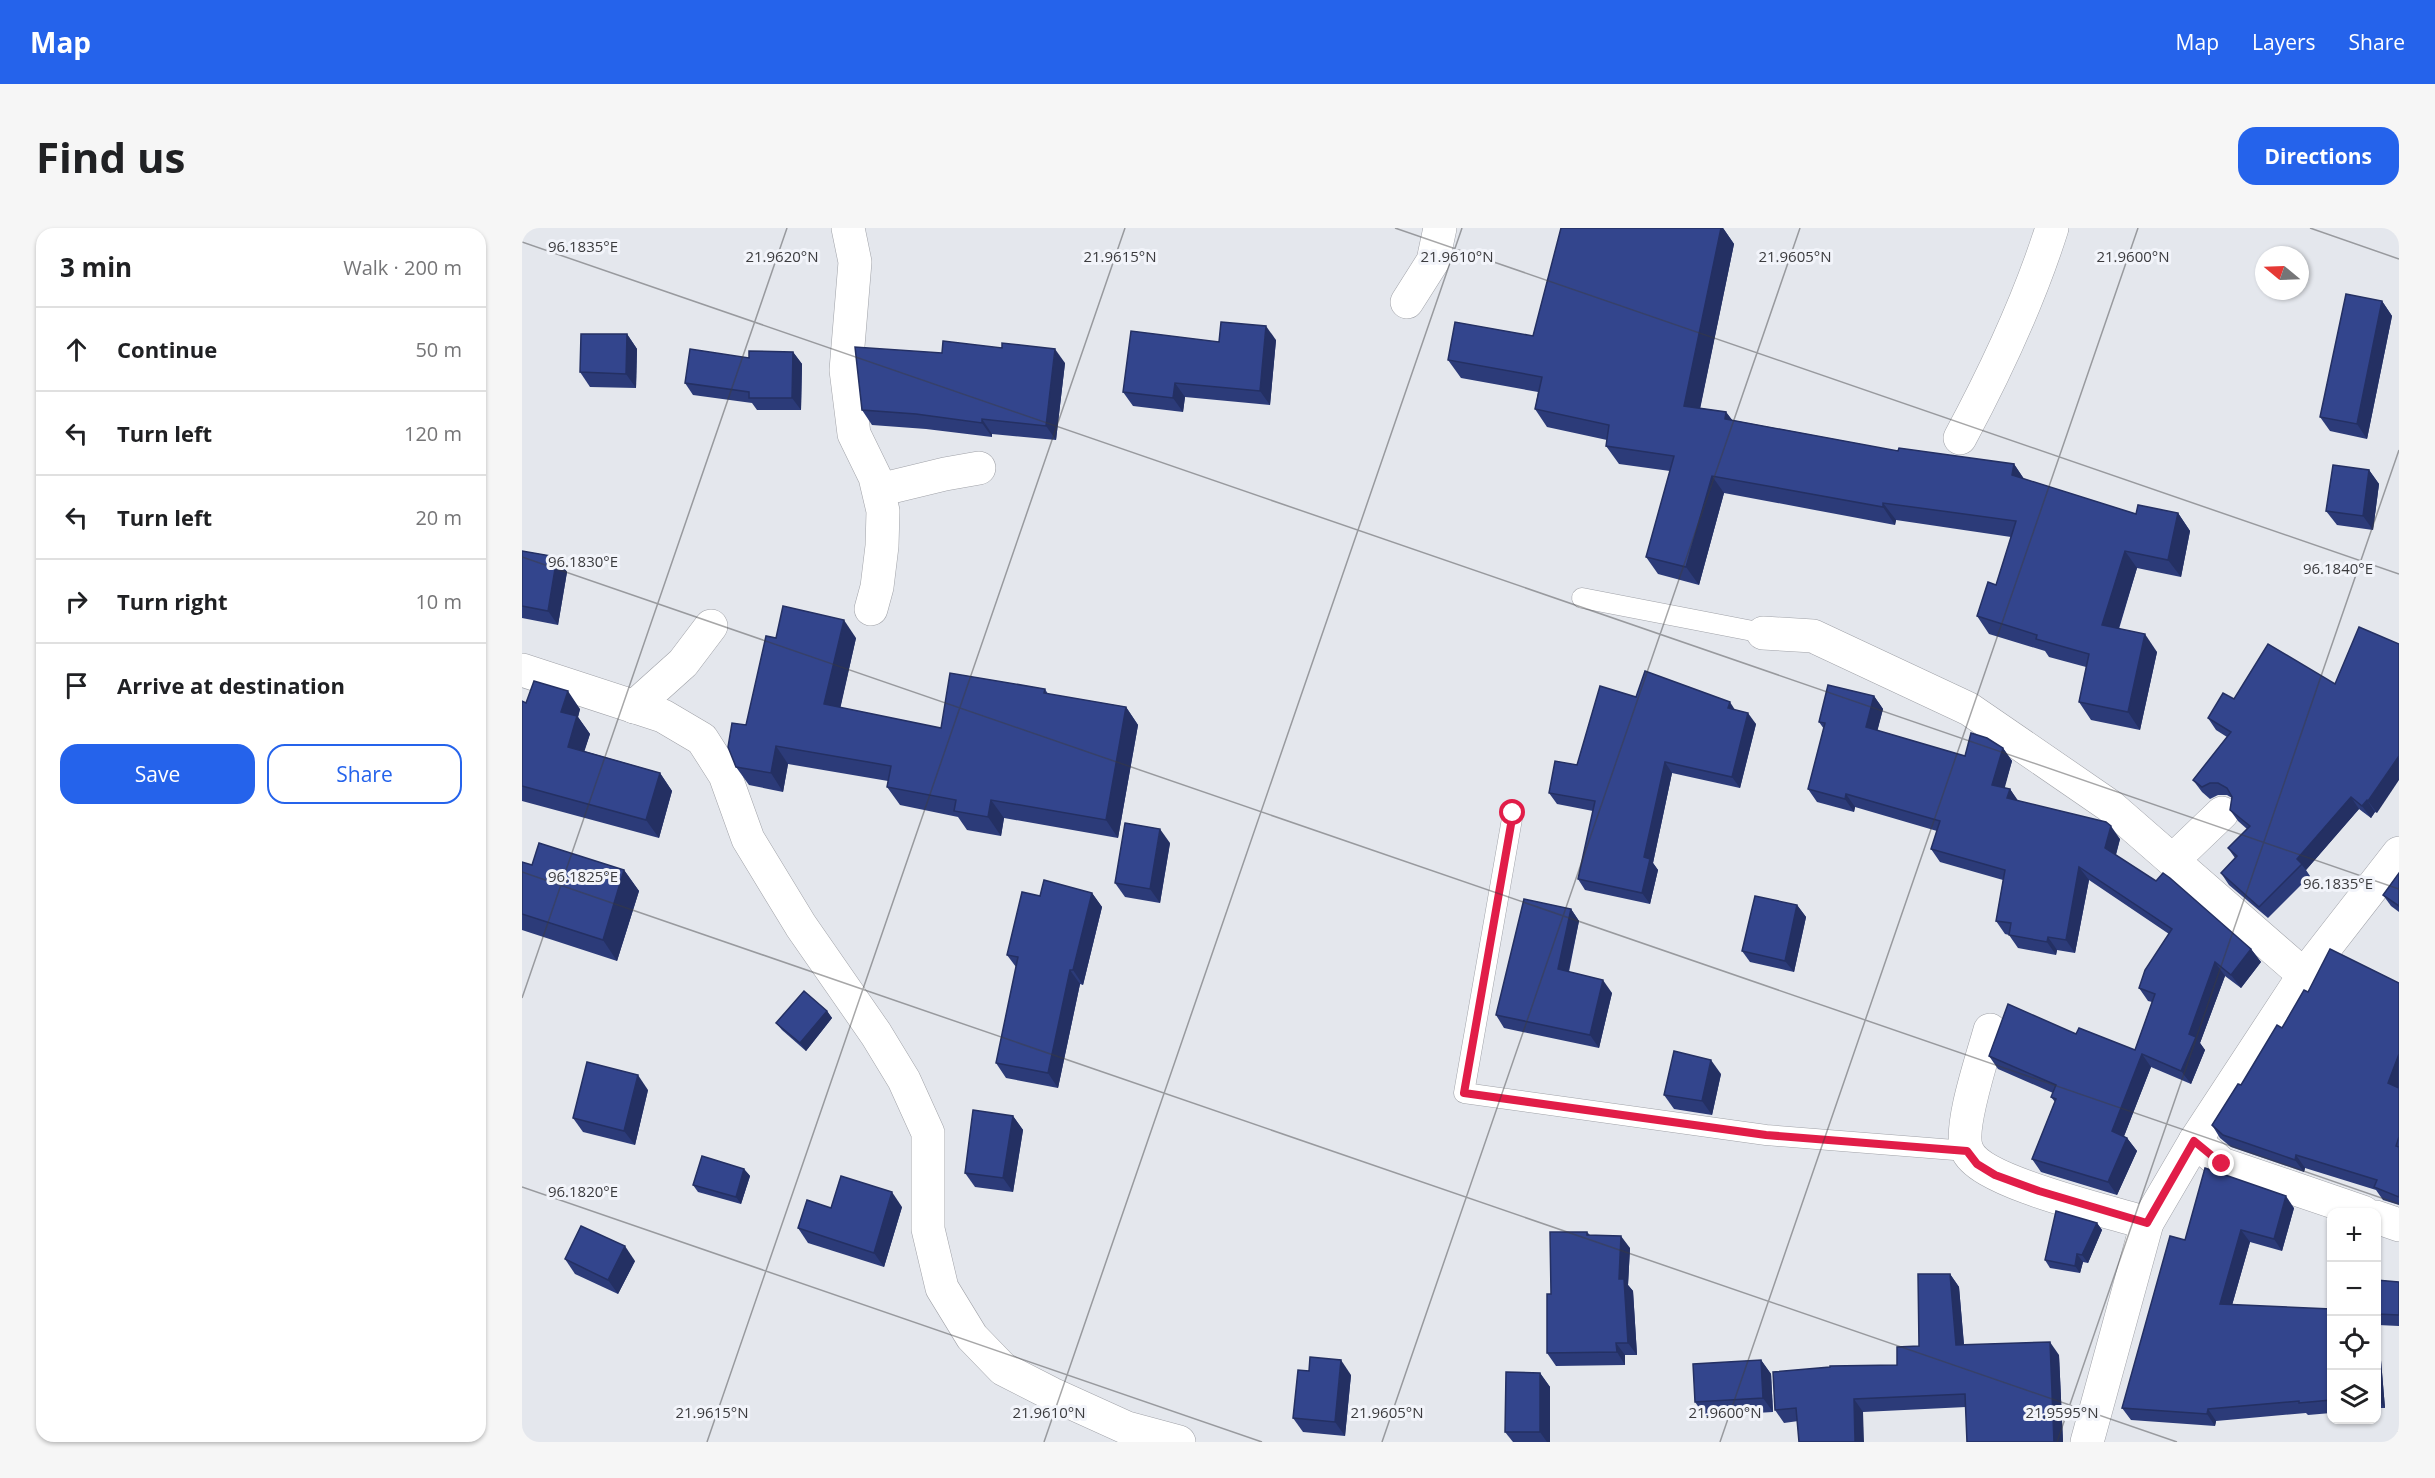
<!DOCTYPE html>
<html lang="en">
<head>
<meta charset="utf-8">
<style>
  body { margin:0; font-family:"Open Sans",sans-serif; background:#f6f6f6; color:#202124 }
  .controls { position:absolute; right:18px; bottom:18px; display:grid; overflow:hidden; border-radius:12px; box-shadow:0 2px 4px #0004 }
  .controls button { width:54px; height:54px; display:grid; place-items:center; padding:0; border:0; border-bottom:2px solid #e0e0e0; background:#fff; color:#202124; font:30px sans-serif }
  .compass { position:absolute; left:1733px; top:18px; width:54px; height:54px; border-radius:50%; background:#fff; box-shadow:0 2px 4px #0004; rotate:289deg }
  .stop { position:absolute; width:18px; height:18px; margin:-14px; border:4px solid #e11d48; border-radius:50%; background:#fff }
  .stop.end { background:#e11d48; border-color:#fff; box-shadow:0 2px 6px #0008 }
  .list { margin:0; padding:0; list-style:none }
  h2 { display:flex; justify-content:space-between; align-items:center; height:78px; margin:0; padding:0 24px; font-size:26px }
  h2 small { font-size:20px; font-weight:400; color:#757577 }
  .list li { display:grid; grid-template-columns:39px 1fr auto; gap:18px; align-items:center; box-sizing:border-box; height:84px; padding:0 24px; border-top:2px solid #e0e0e0 }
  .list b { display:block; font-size:22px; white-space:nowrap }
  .list em { font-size:20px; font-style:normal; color:#757577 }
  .actions { display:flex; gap:12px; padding:18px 24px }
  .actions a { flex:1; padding:14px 0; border:2px solid #2563eb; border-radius:18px; text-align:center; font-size:21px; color:#2563eb }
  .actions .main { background:#2563eb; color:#fff }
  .icon { flex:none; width:33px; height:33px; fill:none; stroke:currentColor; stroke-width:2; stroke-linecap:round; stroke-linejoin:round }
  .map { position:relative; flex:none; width:1877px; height:1214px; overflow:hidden; border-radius:18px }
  header { display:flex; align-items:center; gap:36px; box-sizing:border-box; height:84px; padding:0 30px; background:#2563eb; color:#fff }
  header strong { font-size:28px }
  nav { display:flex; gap:33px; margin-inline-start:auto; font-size:21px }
  .intro { display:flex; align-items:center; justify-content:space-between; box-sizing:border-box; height:144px; padding:0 36px }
  h1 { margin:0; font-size:42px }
  .button { padding:15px 27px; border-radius:18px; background:#2563eb; color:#fff; font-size:21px; font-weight:700 }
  main { display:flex; gap:36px; padding:0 36px }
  aside { flex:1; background:#fff; border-radius:18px; box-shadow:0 2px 4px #0004 }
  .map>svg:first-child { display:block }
</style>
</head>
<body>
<header>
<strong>Map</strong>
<nav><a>Map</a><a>Layers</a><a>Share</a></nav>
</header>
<div class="intro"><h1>Find us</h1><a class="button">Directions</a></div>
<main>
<aside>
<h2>3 min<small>Walk · 200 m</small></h2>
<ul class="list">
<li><svg class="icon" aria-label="ahead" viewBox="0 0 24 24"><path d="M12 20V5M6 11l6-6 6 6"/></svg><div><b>Continue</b></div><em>50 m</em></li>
<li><svg class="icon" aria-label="left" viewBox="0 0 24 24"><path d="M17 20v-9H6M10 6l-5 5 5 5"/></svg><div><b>Turn left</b></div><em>120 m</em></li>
<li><svg class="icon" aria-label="left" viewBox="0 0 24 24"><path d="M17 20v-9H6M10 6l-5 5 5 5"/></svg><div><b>Turn left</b></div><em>20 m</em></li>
<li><svg class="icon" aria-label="right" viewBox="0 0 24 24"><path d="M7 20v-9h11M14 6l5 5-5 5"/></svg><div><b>Turn right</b></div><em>10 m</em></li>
<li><svg class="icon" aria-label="arrive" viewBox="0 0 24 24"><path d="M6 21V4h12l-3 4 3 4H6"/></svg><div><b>Arrive at destination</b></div></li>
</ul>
<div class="actions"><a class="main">Save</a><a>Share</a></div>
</aside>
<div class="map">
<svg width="1877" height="1214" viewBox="0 0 1877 1214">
  <rect width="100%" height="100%" fill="#e4e7ed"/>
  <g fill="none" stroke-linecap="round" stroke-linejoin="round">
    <g stroke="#a0a2a8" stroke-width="21">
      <g id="service">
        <polyline points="1060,370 1241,405"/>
        <polyline points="991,585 942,865 1244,907 1445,923"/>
      </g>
    </g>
    <g stroke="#a0a2a8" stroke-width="34">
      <g id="minor">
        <polyline points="326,0 333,34 324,142 332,206 353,249 361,283 360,318 355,359 349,381"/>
        <polyline points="885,74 911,33 918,0"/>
        <path d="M1438,210C1474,143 1507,73 1530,0"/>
        <polyline points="357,262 423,246 457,240"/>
        <polyline points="1241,405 1291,408 1447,481 1588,578 1782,747"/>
        <polyline points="0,442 141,488 180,511 203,547 226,611 279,698 354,806 382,852 406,905 406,1001 420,1060 450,1109 481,1141 530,1166 605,1200 657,1214"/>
        <polyline points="112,479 161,435 189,398"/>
        <polyline points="1652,631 1700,585"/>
        <path d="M1468,802C1461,828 1436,900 1445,922C1458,955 1590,984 1625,995"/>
        <polyline points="1673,913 1700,936 1841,984"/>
        <polyline points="1854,989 1877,997"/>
      </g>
    </g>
    <g stroke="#a0a2a8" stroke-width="34">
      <polyline id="tertiary" points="1565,1214 1625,995 1673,913 1782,747 1877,625"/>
    </g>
    <use href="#service" stroke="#fff" stroke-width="20"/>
    <use href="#minor" stroke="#fff" stroke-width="33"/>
    <use href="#tertiary" stroke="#fff" stroke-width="33"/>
  </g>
  <g fill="#2c3b79">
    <polygon points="1039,0 1201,0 1212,16 1178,180 1204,184 1210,192 1376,223 1492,236 1502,251 1614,286 1656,285 1668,303 1659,349 1615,340 1597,401 1635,424 1618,502 1569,492 1557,474 1564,439 1527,429 1523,423 1467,406 1455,388 1474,357 1489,309 1374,292 1373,297 1202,265 1177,357 1136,346 1124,329 1148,243 1097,236 1084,218 1085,212 1025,199 1013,181 1016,164 939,150 926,132 1011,108"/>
    <polygon points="1860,73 1870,88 1845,211 1808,203 1798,189"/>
    <polygon points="105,106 115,121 114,160 68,159 58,144"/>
    <polygon points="754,112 748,177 663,169 661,184 611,178 601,164 697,114"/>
    <polygon points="271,124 280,136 279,182 235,182 230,175 171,167 163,155 227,130"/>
    <polygon points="543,135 534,212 470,206 470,209 404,201 350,197 340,182"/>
    <polygon points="1847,242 1857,256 1851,302 1815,297 1804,283"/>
    <polygon points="0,323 35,329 45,344 36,397 0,390"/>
    <polygon points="254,410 334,410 318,480 419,500 523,461 526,466 604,479 616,497 596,610 482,590 479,608 445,602 436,589 378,577 365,559 366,553 266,536 261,564 227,557 214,539 224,497"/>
    <polygon points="1813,456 1855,585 1853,584 1849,590 1837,581 1784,642 1788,648 1746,690 1707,657 1699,645 1713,630 1706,620 1725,601 1716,593 1708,582 1710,570 1705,567 1696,567 1688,571 1680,564 1671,552 1705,509 1694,502 1686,490 1712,471"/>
    <polygon points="1352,468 1361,481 1355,503 1443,528 1481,520 1490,533 1482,560 1488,561 1495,572 1598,611 1594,627 1729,721 1739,734 1719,760 1703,748 1678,815 1683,822 1669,856 1629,839 1602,908 1605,910 1615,923 1595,967 1519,944 1510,931 1533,874 1529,869 1531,865 1476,841 1467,828 1554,806 1613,822 1630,774 1626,773 1617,760 1647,706 1567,652 1553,725 1535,722 1534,727 1496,720 1487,707 1483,706 1474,693 1481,652 1418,634 1409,621 1415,603 1333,579 1332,584 1295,574 1286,561 1302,501 1297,494"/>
    <polygon points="1114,469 1213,482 1234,496 1218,560 1150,545 1131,635 1136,642 1128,676 1063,662 1056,651 1071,583 1035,576 1027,565 1055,537"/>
    <polygon points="0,473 4,475 58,481 56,489 68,506 62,523 138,545 150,563 137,610 0,573"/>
    <polygon points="648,615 638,675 603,669 593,655"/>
    <polygon points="0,634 10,637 102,642 117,663 95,733 0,702"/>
    <polygon points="1877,645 1877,684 1869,678 1861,667"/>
    <polygon points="570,665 580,679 561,757 558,756 536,860 484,850 474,835 494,739 485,727 518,668"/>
    <polygon points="1275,677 1284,689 1272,744 1228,734 1220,723"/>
    <polygon points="1049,681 1057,693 1047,744 1090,765 1077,820 982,800 974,787"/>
    <polygon points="1877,755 1877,977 1861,972 1854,962 1783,940 1782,944 1709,919 1698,910 1690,897 1786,764"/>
    <polygon points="305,783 310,790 284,823 260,802 254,795"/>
    <polygon points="1199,846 1190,887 1152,881 1142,867"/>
    <polygon points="126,862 113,917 61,904 51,890"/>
    <polygon points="491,888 501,902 491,964 453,959 443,945"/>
    <polygon points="222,941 228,948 219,976 176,964 171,957"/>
    <polygon points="380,979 362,1039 286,1015 276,1000 309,980"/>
    <polygon points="1772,980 1760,1023 1728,1014 1710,1077 1809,1081 1809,1185 1786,1187 1784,1185 1694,1193 1693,1198 1609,1192 1600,1180 1663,1012"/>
    <polygon points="1575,995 1580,1002 1566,1035 1561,1034 1558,1045 1528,1040 1523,1032"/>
    <polygon points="1065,1004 1068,1007 1108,1020 1106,1057 1111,1063 1115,1127 1103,1127 1103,1137 1034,1138 1025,1125 1029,1066"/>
    <polygon points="43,1031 113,1033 96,1066 53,1046"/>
    <polygon points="1428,1046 1437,1059 1442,1116 1537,1127 1541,1214 1445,1214 1444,1179 1341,1184 1262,1195 1253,1182 1375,1137 1397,1118"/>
    <polygon points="1854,1052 1877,1054 1877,1098 1856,1097 1863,1180 1854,1180"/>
    <polygon points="1239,1132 1249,1146 1251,1184 1183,1188 1173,1174"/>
    <polygon points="1018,1145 1028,1159 1028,1214 991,1214 983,1204"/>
    <polygon points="829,1147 823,1208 781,1204 771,1190"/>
  </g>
  <g fill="#243063">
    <polygon points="1199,0 1201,0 1212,16 1175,196 1162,178"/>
    <polygon points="1860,73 1870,88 1845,211 1835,196"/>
    <polygon points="744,98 754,112 748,177 738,163"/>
    <polygon points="105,106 115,121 114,160 104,146"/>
    <polygon points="533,121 543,135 534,212 524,198"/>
    <polygon points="271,124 280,136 279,182 270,170"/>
    <polygon points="653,155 663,169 661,184 651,170"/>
    <polygon points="1204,184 1217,201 1203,191"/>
    <polygon points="460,191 470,206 470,209 460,195"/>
    <polygon points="1492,236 1504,254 1490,247"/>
    <polygon points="1847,242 1857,256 1851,302 1841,288"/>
    <polygon points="1190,248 1202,265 1177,357 1164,339"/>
    <polygon points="1361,275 1374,292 1373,297 1361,279"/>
    <polygon points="1656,285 1668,303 1659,349 1646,332"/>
    <polygon points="1603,323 1615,340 1592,415 1580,397"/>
    <polygon points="35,329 45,344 36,397 26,383"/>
    <polygon points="322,392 334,410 315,495 302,476"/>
    <polygon points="1623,406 1635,424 1618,502 1606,484"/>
    <polygon points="46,463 58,481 56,489 68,506 58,537 46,519 39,484"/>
    <polygon points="1352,468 1361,481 1353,512 1344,499"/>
    <polygon points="1208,474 1215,485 1206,480"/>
    <polygon points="604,479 616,497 596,610 584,592"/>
    <polygon points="1226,485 1234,496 1218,560 1210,549"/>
    <polygon points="254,518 266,536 261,564 249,545"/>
    <polygon points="1481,520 1490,533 1480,570 1470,557"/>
    <polygon points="1877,528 1877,552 1855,585 1846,573"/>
    <polygon points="1143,534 1150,545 1131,635 1136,642 1128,676 1120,665 1122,629"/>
    <polygon points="138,545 150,563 137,610 124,592"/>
    <polygon points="1488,561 1497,574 1485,570"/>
    <polygon points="1324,566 1333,579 1332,584 1323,571"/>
    <polygon points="1829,569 1837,581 1784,642 1775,631"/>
    <polygon points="469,572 482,590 479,608 466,589"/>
    <polygon points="1845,572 1853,584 1849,590 1840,578"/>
    <polygon points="1589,598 1598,611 1592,633 1583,620"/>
    <polygon points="638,601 648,615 638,675 628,661"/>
    <polygon points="1557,639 1567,652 1553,725 1544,712"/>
    <polygon points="102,642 117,663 95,733 81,712"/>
    <polygon points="570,665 580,679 561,757 551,742"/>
    <polygon points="1275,677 1284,689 1272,744 1263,733"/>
    <polygon points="1049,681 1057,693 1044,754 1036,741"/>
    <polygon points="1526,709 1535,722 1534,727 1525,714"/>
    <polygon points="1729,721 1739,734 1719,760 1709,747"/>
    <polygon points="1693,734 1703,748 1678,815 1683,822 1669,856 1659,843 1667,806"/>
    <polygon points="548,742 558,756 536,860 526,845"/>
    <polygon points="1081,752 1090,765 1077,820 1068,807"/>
    <polygon points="305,783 310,790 284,823 278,815"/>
    <polygon points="1620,826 1629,839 1599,916 1590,903"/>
    <polygon points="1877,826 1877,862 1866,855"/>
    <polygon points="1189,832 1199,846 1190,887 1180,873"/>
    <polygon points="116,847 126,862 113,917 102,903"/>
    <polygon points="491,888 501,902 491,964 481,950"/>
    <polygon points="1605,910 1615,923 1595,967 1586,954"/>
    <polygon points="1774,927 1783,940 1782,944 1773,932"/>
    <polygon points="222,941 228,948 219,976 214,969"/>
    <polygon points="370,964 380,979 362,1039 352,1025"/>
    <polygon points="1764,968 1772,980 1760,1023 1752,1011"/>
    <polygon points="1575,995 1580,1002 1566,1035 1560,1027"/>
    <polygon points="1719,1002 1728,1014 1707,1088 1698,1076"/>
    <polygon points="1099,1008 1108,1020 1106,1057 1111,1063 1115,1127 1106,1115 1097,1051"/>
    <polygon points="103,1018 113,1033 96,1066 86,1052"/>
    <polygon points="1555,1026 1561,1034 1558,1045 1553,1038"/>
    <polygon points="1428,1046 1437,1059 1443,1130 1434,1117"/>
    <polygon points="1854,1095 1856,1097 1863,1180 1854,1168"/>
    <polygon points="1528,1114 1537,1127 1541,1214 1532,1214"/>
    <polygon points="1094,1115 1103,1127 1103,1137 1095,1124"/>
    <polygon points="819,1132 829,1147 823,1208 813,1194"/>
    <polygon points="1239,1132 1249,1146 1251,1184 1241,1170"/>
    <polygon points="1018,1145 1028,1159 1028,1214 1025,1214 1018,1204"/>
    <polygon points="1332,1171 1341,1184 1342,1214 1333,1214"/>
    <polygon points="1686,1181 1694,1193 1693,1198 1685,1186"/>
  </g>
  <g fill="#33458d" stroke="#243063" stroke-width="1.5">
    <polygon points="1039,0 1199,0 1162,178 1204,184 1203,191 1376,223 1377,220 1492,236 1490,247 1614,286 1616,277 1656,285 1646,332 1603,323 1580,397 1623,406 1606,484 1557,474 1567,426 1514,411 1515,407 1455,388 1466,354 1474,357 1494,293 1361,275 1361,279 1190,248 1164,339 1124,329 1152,228 1084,218 1087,197 1013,181 1020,149 926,132 933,94 1011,108"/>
    <polygon points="1824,66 1860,73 1835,196 1798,189"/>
    <polygon points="699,94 744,98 738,163 653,155 651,170 601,164 609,103 697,114"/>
    <polygon points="59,106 105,106 104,146 58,144"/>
    <polygon points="421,113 480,120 480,115 533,121 524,198 460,191 460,195 394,186 340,182 333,119 420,125"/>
    <polygon points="168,121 227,130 227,123 271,124 270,170 227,170 227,164 163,155"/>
    <polygon points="1811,237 1847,242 1841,288 1804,283"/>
    <polygon points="0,323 35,329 26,383 0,378"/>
    <polygon points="261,378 322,392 302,476 419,500 428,445 523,461 522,465 604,479 584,592 469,572 466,589 432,583 434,572 365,559 369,538 254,518 249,545 214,539 206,519 210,495 224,497 244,408 254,410"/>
    <polygon points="1837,399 1877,416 1877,528 1846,573 1845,572 1840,578 1829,569 1775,631 1780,636 1737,679 1699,645 1715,628 1706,620 1728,598 1708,582 1710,569 1705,560 1696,555 1688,555 1680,559 1671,552 1709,504 1686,490 1701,465 1712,471 1746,416 1813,456"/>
    <polygon points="1123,443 1208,474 1206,480 1226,485 1210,549 1143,534 1122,629 1128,631 1120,665 1056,651 1073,573 1027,565 1033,533 1055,537 1078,458 1114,469"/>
    <polygon points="12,453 46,463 39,484 55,488 46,519 138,545 124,592 0,558 0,473 4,475"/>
    <polygon points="1306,457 1352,468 1344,499 1443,528 1449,505 1465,510 1481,520 1470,557 1488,561 1485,570 1584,594 1589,598 1583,620 1634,653 1641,645 1648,650 1729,721 1709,747 1693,734 1667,806 1674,809 1659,843 1620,826 1590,903 1605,910 1586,954 1510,931 1534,871 1529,869 1534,857 1467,828 1486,776 1554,806 1557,800 1613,822 1633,766 1617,760 1623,742 1650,701 1557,639 1544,712 1526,709 1525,714 1487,707 1489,695 1474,693 1483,642 1409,621 1418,593 1324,566 1323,571 1286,561 1303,495 1297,494"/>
    <polygon points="603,595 638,601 628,661 593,655"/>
    <polygon points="17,615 102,642 81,712 0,686 0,634 10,637"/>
    <polygon points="1877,645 1877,678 1861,667"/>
    <polygon points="522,652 570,665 551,742 548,742 526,845 474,835 496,729 485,727 500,664 518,668"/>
    <polygon points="1233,668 1275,677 1263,733 1220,723"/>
    <polygon points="1002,671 1049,681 1036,741 1081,752 1068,807 974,787"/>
    <polygon points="1808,721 1877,755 1877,826 1866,855 1877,860 1877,909 1874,918 1877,919 1877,969 1852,959 1855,952 1774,927 1773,932 1701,907 1690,897 1716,856 1719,857 1755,797 1760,800 1782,762 1786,764"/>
    <polygon points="282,763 305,783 278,815 254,795"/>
    <polygon points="1152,823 1189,832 1180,873 1142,867"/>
    <polygon points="65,834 116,847 102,903 51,890"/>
    <polygon points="451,882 491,888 481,950 443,945"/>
    <polygon points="180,928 222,941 214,969 171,957"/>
    <polygon points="1683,940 1764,968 1752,1011 1719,1002 1698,1076 1809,1081 1809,1172 1777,1175 1777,1173 1686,1181 1685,1186 1600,1180 1648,1008 1663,1012"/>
    <polygon points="319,948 370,964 352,1025 276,1000 285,972 309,980"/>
    <polygon points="1534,983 1575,995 1560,1027 1555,1026 1553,1038 1523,1032"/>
    <polygon points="59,998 103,1018 86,1052 43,1031"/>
    <polygon points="1028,1004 1065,1004 1065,1007 1099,1008 1097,1051 1102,1051 1106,1115 1094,1115 1095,1124 1025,1125 1025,1066 1029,1066"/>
    <polygon points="1396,1046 1428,1046 1434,1117 1528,1114 1532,1214 1445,1214 1443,1166 1332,1171 1333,1214 1277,1214 1274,1180 1253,1182 1251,1144 1308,1139 1308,1138 1375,1137 1375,1119 1397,1118"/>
    <polygon points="1854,1052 1877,1054 1877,1087 1854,1086"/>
    <polygon points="788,1129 819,1132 813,1194 771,1190 776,1142 787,1143"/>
    <polygon points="1239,1132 1241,1170 1173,1174 1171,1136"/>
    <polygon points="984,1144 1018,1145 1018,1204 983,1204"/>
  </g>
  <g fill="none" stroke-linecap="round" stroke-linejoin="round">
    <polyline stroke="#e11d48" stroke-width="8" points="991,585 942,865 1244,907 1445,923 1455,936 1473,947 1517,963 1625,995 1672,913 1700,936"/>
  </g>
  <path fill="none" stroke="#3b3b3e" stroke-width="1.5" stroke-opacity="0.45" d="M873,0L1877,346M1788,0L1877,31M0,14L1877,661M0,329L1877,976M0,644L1655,1214M0,770L265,0M0,959L740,1214M185,1214L603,0M522,1214L940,0M860,1214L1278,0M1198,1214L1616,0M1535,1214L1877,222M1873,1214L1877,1202"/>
  <g font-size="15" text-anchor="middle" fill="#3b3b3e" stroke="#f2f4fa" stroke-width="6" stroke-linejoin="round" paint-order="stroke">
    <text x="61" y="24">96.1835°E</text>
    <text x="260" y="34">21.9620°N</text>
    <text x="598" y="34">21.9615°N</text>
    <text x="935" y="34">21.9610°N</text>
    <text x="1273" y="34">21.9605°N</text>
    <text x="1611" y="34">21.9600°N</text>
    <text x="61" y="339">96.1830°E</text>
    <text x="1816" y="346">96.1840°E</text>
    <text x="61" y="654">96.1825°E</text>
    <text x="1816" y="661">96.1835°E</text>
    <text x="61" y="969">96.1820°E</text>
    <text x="190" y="1190">21.9615°N</text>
    <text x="527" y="1190">21.9610°N</text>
    <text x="865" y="1190">21.9605°N</text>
    <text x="1203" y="1190">21.9600°N</text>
    <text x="1540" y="1190">21.9595°N</text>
  </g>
</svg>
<div class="controls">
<button>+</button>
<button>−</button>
<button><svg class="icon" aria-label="locate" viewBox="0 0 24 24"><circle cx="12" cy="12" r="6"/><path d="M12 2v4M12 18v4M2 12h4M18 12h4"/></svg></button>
<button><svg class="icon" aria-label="layers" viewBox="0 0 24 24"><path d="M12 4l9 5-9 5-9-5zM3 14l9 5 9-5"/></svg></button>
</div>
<svg class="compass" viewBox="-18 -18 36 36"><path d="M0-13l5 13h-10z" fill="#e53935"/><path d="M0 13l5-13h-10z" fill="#757577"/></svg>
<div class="stop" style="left:991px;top:585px"></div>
<div class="stop end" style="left:1700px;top:936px"></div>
</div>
</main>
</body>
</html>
